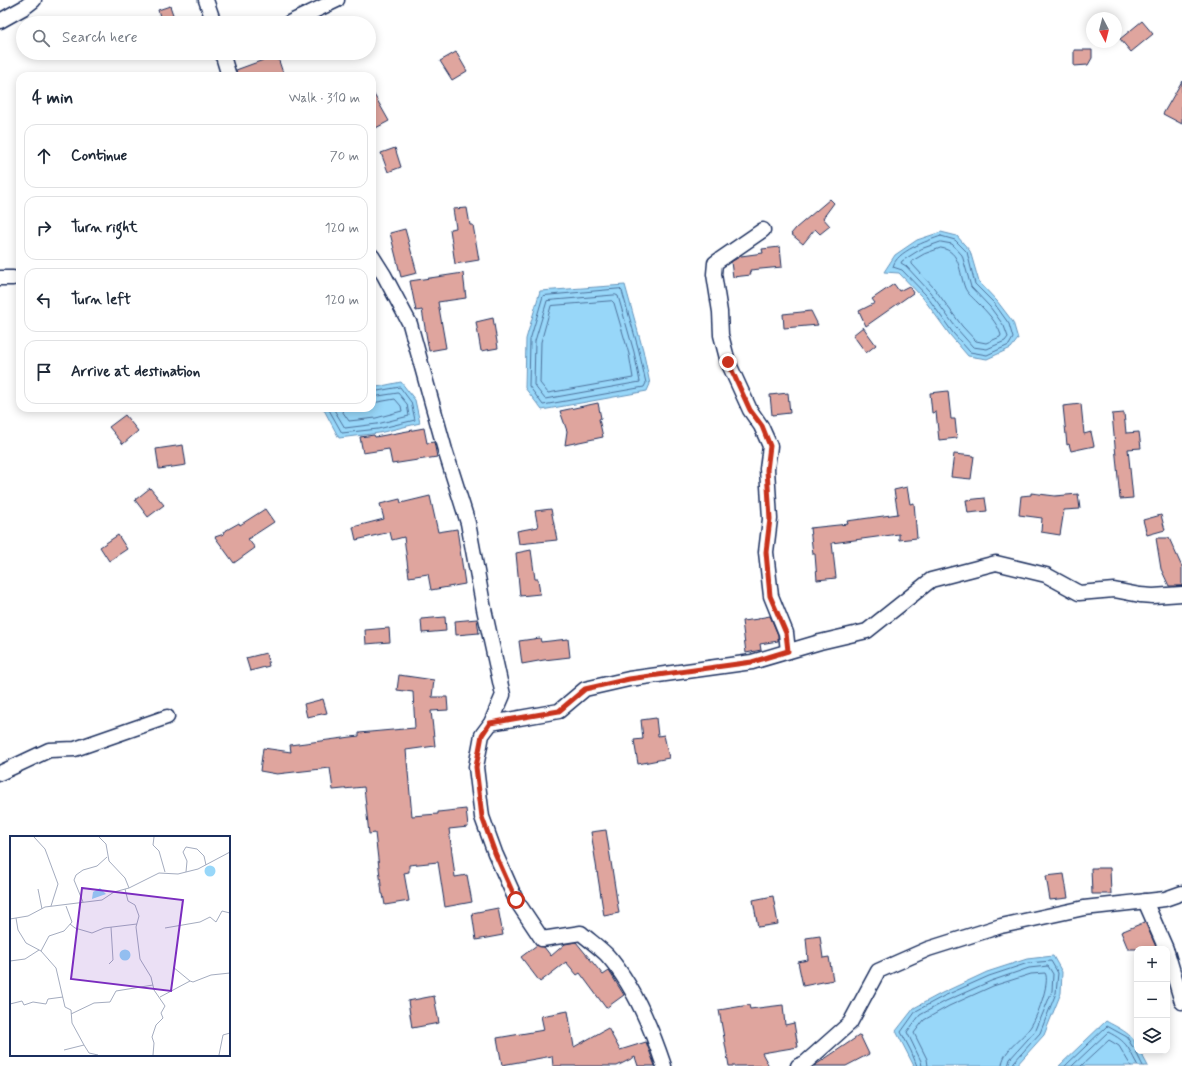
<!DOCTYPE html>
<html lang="en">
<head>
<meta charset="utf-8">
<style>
  body { margin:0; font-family:Mynerve,sans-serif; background:#f2f2f3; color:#1f2937 }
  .controls { position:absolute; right:12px; bottom:12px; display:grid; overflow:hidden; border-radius:8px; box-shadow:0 2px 10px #0003 }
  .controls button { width:36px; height:36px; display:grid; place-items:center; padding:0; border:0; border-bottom:1px solid #e0e1e3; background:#fff; color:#1f2937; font:20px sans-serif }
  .compass { position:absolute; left:1086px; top:12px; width:36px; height:36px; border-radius:50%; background:#fff; box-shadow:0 2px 10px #0003; rotate:173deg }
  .stop { position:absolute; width:12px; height:12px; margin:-9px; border:3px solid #c8321e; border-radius:50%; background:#fff }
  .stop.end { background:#c8321e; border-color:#fff; box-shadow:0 1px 4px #0008 }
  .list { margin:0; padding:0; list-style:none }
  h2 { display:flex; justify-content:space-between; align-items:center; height:52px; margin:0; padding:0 16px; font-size:17px }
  h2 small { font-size:13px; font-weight:400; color:#747a83 }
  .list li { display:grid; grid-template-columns:26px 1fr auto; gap:12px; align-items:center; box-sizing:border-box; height:64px; margin:0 8px 8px; padding:0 8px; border:1px solid #e0e1e3; border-radius:12px }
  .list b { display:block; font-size:15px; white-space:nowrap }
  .list em { font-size:13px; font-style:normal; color:#747a83 }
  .icon { flex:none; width:22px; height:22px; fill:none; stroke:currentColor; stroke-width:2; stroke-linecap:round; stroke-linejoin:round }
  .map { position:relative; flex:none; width:1182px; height:1066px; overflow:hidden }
  .search { position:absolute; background:#fff; box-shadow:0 2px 10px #0003; left:16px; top:16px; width:360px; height:44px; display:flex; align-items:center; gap:10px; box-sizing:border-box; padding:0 14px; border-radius:22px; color:#747a83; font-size:15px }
  .panel { position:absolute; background:#fff; box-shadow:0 2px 10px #0003; left:16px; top:72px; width:360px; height:340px; border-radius:12px }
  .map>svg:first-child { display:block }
</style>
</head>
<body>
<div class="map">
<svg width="1182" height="1066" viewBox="0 0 1182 1066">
  <rect width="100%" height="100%" fill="#fff"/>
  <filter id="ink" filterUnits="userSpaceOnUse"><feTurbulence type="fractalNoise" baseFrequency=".025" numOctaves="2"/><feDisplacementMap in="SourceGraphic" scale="8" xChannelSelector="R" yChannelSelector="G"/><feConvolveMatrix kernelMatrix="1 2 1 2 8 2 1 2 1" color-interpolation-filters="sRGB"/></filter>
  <g filter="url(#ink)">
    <g fill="#98d7f9" stroke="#6694bb">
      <polygon points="941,232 957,236 970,251 979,282 997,301 1013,322 1018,339 1011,348 987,359 968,356 950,335 923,298 899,273 884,272 895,255 917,240"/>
      <polygon points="625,285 643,350 650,384 647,391 542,410 525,388 526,339 540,291"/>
      <polygon points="401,382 415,400 420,423 379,433 339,438 323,408 372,408 372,388"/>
      <polygon points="1053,956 1062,972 1061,993 1044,1035 1016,1066 914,1066 896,1031 914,1008 942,993 987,972 1027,959"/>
      <path d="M1106,1021C1118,1028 1137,1035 1137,1051H1140L1148,1066H1059Z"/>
    </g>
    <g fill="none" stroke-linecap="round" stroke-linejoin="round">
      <g stroke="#4d729c" stroke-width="1">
        <path d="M941,236L955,240L967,252L975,284L994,303L1009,324L1013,338L1009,345L987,355L970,352L953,333L926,295L902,270L893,267C896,251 927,241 941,236Z"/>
        <polygon points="941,242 952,244 962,255 971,287 990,307 1004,326 1008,337 1005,341 987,349 973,347 957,329 930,292 906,266 901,263 902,261 921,249"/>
        <path d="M941,248C961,251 959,273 965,288C967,293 973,298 977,302C986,311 997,322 1001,335L1000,337L986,343L976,341L962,326L934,288L912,264V261L924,254Z"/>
        <polygon points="620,289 622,291 639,351 646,383 644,387 543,405 529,386 530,340 543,296"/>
        <polygon points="616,295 618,296 634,352 640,382 545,399 534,385 535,341 547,301"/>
        <polygon points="612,301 614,303 629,354 633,378 548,393 540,383 541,342 551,306"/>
        <polyline points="328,408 342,433 378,429 415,420 411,402 400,387 372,392"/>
        <polyline points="333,408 345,428 377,424 409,416 407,404 398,393 372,397"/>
        <polyline points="340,408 349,421 376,418 402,411 401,406 395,399 372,403"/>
        <polyline points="917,1066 911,1051 901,1032 916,1011 944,996 989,976 1028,963 1051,961 1058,973 1056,993 1040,1033 1014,1062 1013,1066"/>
        <polyline points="922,1066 921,1061 907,1032 920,1015 946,1001 991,981 1029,968 1048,966 1053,974 1052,991 1036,1030 1010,1059 1008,1066"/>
        <path d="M928,1066L927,1059L914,1033L924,1020L949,1006L993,986L1031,974L1045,973C1051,981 1036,1021 1029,1029C1021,1040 1002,1051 1002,1066"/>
        <polyline points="1065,1066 1107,1026 1127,1037 1132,1046 1136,1049 1137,1054 1143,1066"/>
        <path d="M1072,1066L1108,1032C1128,1042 1128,1048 1138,1066"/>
        <polyline points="1081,1066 1109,1040 1119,1046 1131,1066"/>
      </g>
    </g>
    <g fill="#dfa59e" stroke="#1b2f5e">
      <polygon points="170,6 176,23 162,23 158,10"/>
      <polygon points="1142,21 1153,34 1131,52 1120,39"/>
      <polygon points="1074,50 1092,50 1092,58 1088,65 1074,66"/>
      <polygon points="456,52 467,71 452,80 440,61"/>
      <polygon points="277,55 284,76 237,76 236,70"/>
      <polygon points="1182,81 1182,124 1163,114"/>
      <polygon points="372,91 389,121 372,130"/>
      <polygon points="395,148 401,167 388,172 381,153"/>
      <polygon points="830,199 834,203 823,218 830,226 820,234 815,229 803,244 791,234 796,228"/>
      <polygon points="467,208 470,225 473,225 479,260 455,264 450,229 456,228 453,209"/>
      <polygon points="405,229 417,273 401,277 390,233"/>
      <polygon points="780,247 782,267 750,270 751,275 733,277 731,262 741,256 763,253 762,249"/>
      <polygon points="463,273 466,298 438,302 446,348 429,351 422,310 416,311 410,281"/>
      <polygon points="894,284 899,291 909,286 913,293 866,326 859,311 875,303 872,299"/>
      <polygon points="811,311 818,325 784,328 783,314"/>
      <polygon points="493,318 498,348 481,351 476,322"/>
      <polygon points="863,327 876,345 866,353 853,335"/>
      <polygon points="948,391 951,419 955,419 957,438 939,440 936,412 932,413 930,393"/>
      <polygon points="788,393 790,413 772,415 770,395"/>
      <polygon points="598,403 601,418 599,419 603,437 565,445 567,431 560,411"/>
      <polygon points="1081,404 1084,434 1091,432 1094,446 1071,451 1069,444 1067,445 1063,406"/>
      <polygon points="1124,413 1126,433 1139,432 1141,448 1128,449 1133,498 1120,499 1112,414"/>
      <polygon points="125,415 138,431 123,444 109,427"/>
      <polygon points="424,428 427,443 434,442 437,457 392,464 389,449 363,453 360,437 374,435 375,437"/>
      <polygon points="183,445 186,465 159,469 156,449"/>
      <polygon points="954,454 974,456 971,479 951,477"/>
      <polygon points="907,487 910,504 914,503 917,538 899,540 899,534 832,543 836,578 817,580 815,554 813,554 810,528 848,524 847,521 898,514 894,490"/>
      <polygon points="150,488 164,505 148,517 135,500"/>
      <polygon points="1031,493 1055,496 1078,494 1080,509 1064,510 1060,535 1041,532 1042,518 1019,515 1021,496 1031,495"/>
      <polygon points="430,496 438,532 457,529 465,584 431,590 428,574 409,577 404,537 392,540 390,532 356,540 353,527 384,519 380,504 400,499 401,503"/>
      <polygon points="985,498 987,511 968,513 966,500"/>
      <polygon points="265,509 274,522 248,539 255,548 234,563 215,537 224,534 223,532 239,523 240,525"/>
      <polygon points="551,509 557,540 519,544 517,531 538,527 535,511"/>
      <polygon points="1161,515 1165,530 1147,535 1143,520"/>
      <polygon points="118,535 127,549 109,561 100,547"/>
      <polygon points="1156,538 1169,538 1182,567 1182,586 1169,586 1161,569"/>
      <polygon points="531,550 535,579 538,579 540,594 520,596 516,553"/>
      <polygon points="770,616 778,635 778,641 760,644 761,650 746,653 742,621 759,619 759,618"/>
      <polygon points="445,617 446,631 422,633 421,619"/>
      <polygon points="477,619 479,633 456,635 455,621"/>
      <polygon points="389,628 390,642 366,644 365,630"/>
      <polygon points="540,638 541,642 568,639 570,657 544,660 522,664 519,641"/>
      <polygon points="266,653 269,666 250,671 246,658"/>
      <polygon points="399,675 434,680 432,697 447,697 448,710 431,711 435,746 406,750 412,816 438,814 438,812 466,809 468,827 449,829 455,877 467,875 472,902 445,907 438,862 409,865 409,872 404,873 409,901 385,905 383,894 382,894 375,833 369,834 364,787 333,790 330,768 277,774 260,771 263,748 291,752 290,745 359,736 359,733 415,728 413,692 397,690"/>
      <polygon points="323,699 327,713 307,717 304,704"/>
      <polygon points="656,718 658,736 664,735 669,758 638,764 634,740 643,739 641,720"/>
      <polygon points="606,830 619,913 604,916 591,832"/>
      <polygon points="1091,868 1110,868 1111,894 1092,894"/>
      <polygon points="1064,874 1068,898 1050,900 1046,876"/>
      <polygon points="773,896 778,924 758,927 753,900"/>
      <polygon points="498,908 503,935 476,940 472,913"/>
      <polygon points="1145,922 1157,949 1128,949 1121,932"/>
      <polygon points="820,936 823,958 829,957 833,980 803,986 798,962 808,960 806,938"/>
      <polygon points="576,942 603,975 609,971 624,995 606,1008 580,973 577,975 566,962 540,982 521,957 537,945 544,947 551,956 565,944"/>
      <polygon points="434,996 439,1023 412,1028 408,1001"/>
      <polygon points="749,1005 750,1009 783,1005 785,1025 794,1023 798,1047 762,1053 769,1066 729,1066 719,1010"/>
      <polygon points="568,1011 574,1047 608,1028 620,1050 646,1042 655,1066 638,1066 635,1057 617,1066 553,1066 552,1056 502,1065 497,1038 544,1030 541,1016"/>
      <polygon points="860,1035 869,1054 846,1066 814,1066"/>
    </g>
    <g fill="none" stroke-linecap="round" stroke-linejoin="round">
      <g stroke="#1b2f5e" stroke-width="17">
        <g id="minor">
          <polyline points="206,0 214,23"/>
          <polyline points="0,21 25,7 34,0"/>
          <polyline points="289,23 337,0"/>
          <polyline points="222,53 229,76"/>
          <polyline points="763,230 715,263 714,274 720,312 721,335 728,362 750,410 761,426 770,446 767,469 770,519 766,552 771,596 786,633 788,651"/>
          <path d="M372,256L384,275L410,324L445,450L468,523L484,609L503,695L491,723L482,735L476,767L482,817L495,853L516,900L542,939L581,933C589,940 599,947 607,955C633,984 652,1030 664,1066"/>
          <polyline points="0,278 13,278"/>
          <polyline points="491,723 559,711 585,689 629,679 752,662 820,642 867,631 931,580 996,563 1046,575 1079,593 1114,590 1140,595 1153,596 1182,594"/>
          <polyline points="0,773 49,750 75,749 167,717"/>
          <polyline points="1145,901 1166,949"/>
          <polyline points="1167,952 1182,1002"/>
          <polyline points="798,1066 805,1063 850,1023 878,971 928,949 1001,926 1084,908 1165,899 1182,893"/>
        </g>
      </g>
      <use href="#minor" stroke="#fff" stroke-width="14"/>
    </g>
  </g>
  <g fill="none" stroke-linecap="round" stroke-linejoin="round" filter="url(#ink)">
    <polyline stroke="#c8321e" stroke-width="5" points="516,900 495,853 482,817 476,767 482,735 490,723 559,711 585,689 629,679 752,662 788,651 786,633 770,596 766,552 770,519 767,470 770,446 762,426 750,410 728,362"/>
  </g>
  <g transform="translate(10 836)">
    <rect width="220" height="220" fill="#fff"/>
    <path d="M194.5 35a5.5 5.5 0 1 1 11 0a5.5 5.5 0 1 1-11 0ZM90,52L96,58L82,63L83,56ZM109.5 119a5.5 5.5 0 1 1 11 0a5.5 5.5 0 1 1-11 0Z" fill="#98d7f9"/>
    <path fill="none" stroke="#a4acbf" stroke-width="1" d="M24,1L35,13L48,48L41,70M144,1L143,9L149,15L155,36M176,36L177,25L173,16L176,11L187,13L194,20L196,29M119,52L149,37L168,38L188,33L220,16M28,53L32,73M115,53L118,65L125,69L129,80L126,91L130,123L141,141L144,154L155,170L151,177L153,182L146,189L142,201L144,207L143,219M73,66L64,44L66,39L73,34L87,30L97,21M6,82L8,94L16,107L31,115L46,132L55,171L61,174L62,187L74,209M0,83L18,80L35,71L92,64L104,56L119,52L115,42L99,25L96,8L89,1M60,88L65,92L82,97L94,92L127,88M155,92L190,86L200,81L206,86L212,75L220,77M31,115L39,100L54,95L62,86L56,70M0,125L15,123L29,114M99,128L103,124L101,91M163,131L180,145M150,161L180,145L183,146L201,139L220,137M0,168L12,165L14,169L23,166L36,168L38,163L53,161M61,178L84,167L100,166L106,155L143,149M54,214L74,209L79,217L88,219M209,219L213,199L220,197"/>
    <path fill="#7b2cbf" fill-opacity="0.15" stroke="#7b2cbf" stroke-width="2" d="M72,52L173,64L161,155L61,143Z"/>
    <rect width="220" height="220" fill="none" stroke="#1b2f5e" stroke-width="2"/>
  </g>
</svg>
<div class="controls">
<button>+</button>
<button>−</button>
<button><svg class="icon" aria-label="layers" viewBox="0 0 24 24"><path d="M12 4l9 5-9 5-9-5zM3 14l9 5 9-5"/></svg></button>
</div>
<svg class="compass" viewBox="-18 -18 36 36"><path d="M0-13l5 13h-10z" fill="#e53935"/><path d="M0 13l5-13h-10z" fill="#747a83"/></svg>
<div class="stop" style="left:516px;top:900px"></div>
<div class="stop end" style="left:728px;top:362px"></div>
<div class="search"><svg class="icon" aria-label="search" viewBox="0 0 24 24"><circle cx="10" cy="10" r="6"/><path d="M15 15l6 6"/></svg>Search here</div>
<section class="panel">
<h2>4 min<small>Walk · 310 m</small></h2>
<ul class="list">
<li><svg class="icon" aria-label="ahead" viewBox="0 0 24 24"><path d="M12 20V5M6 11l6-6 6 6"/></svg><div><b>Continue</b></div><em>70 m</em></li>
<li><svg class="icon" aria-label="right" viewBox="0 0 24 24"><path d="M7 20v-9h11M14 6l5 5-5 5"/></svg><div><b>Turn right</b></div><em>120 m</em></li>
<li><svg class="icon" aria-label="left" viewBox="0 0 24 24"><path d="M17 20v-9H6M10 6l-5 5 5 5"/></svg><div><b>Turn left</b></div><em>120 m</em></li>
<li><svg class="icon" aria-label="arrive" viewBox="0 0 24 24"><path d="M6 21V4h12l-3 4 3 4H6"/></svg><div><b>Arrive at destination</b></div></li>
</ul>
</section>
</div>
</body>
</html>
